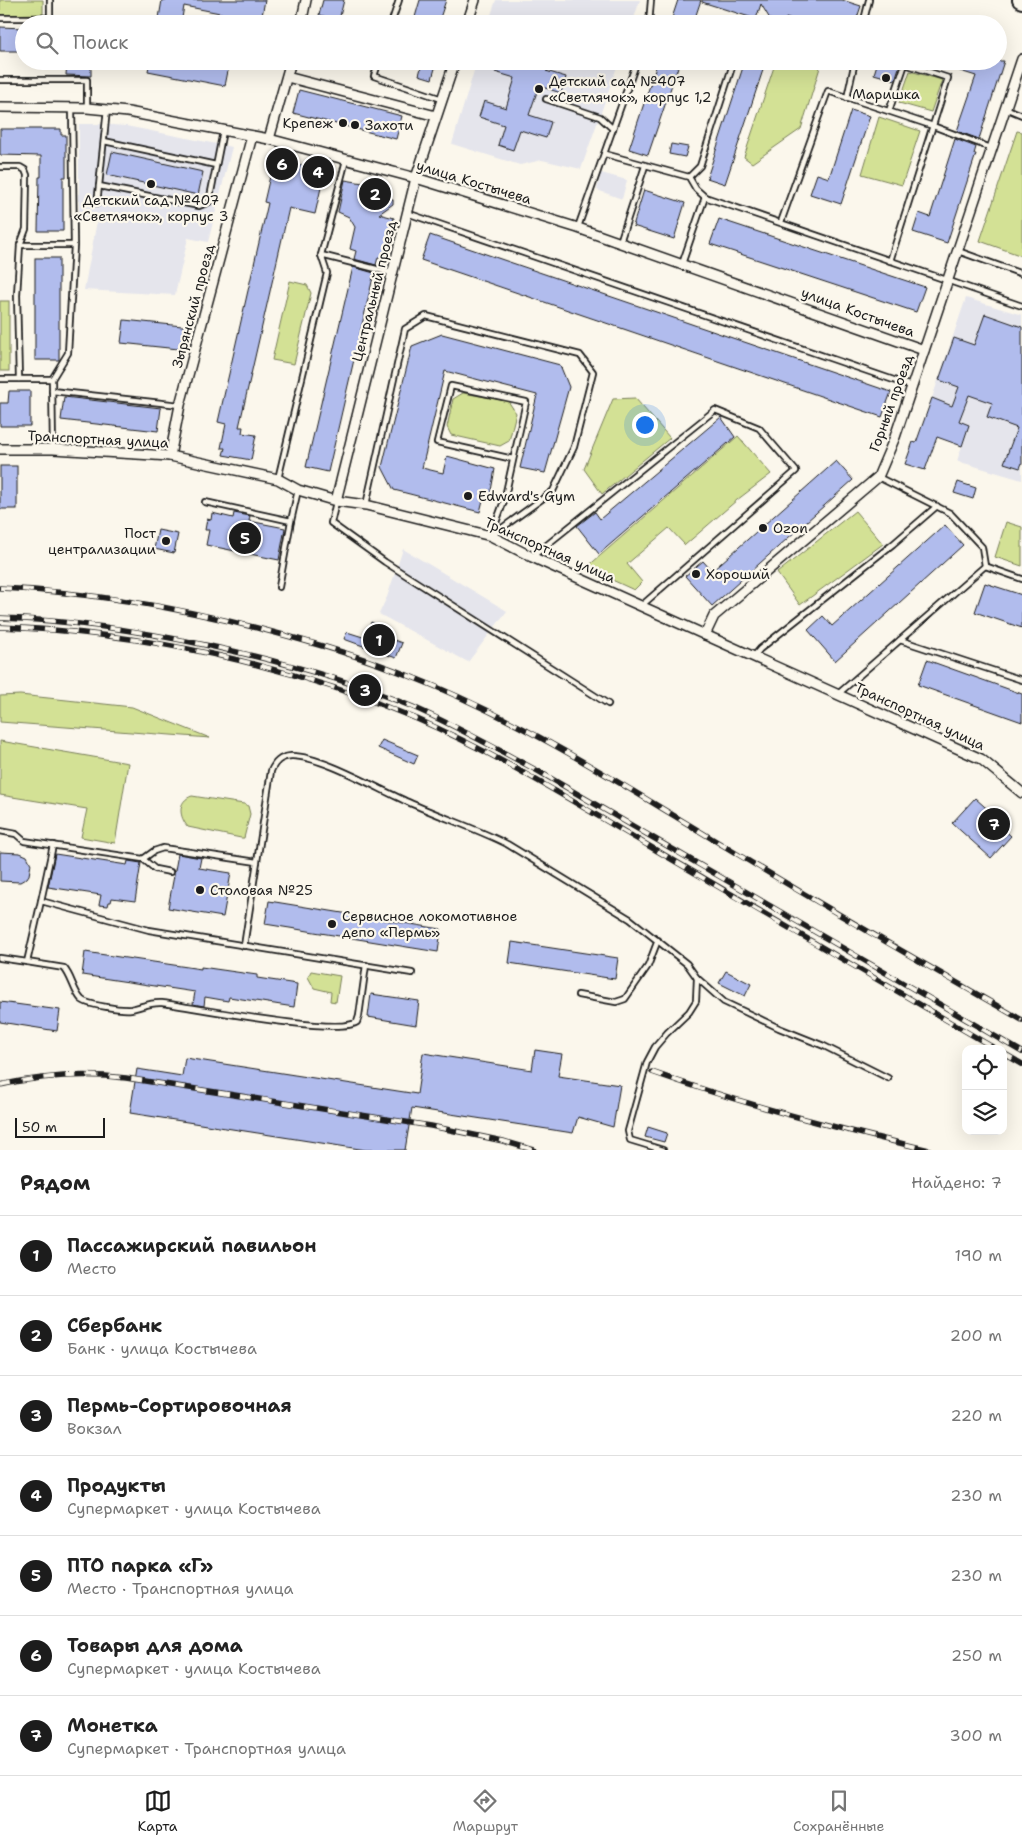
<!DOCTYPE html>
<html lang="ru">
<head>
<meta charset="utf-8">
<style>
  body { margin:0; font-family:"Shantell Sans",sans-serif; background:#f6f6f6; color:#222 }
  .controls { position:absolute; right:15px; bottom:15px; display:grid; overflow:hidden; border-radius:10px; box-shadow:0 5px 20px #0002 }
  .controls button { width:45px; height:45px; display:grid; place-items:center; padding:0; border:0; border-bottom:1px solid #e0e0e0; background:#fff; color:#222; font:25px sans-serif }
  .scale { position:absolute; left:15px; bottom:12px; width:90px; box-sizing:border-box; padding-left:5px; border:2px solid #1c1c1c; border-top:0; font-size:14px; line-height:18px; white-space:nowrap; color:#1c1c1c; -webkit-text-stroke:4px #fbf7ec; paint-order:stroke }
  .you { position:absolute; left:644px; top:424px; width:18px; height:18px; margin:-12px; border:4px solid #fff; border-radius:50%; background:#1a73e8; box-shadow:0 0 0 8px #1a73e833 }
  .badge { display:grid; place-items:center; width:32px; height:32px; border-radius:50%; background:#1c1c1c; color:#fff; font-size:16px; font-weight:700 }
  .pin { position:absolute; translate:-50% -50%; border:2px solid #fff; box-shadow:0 1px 5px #0006 }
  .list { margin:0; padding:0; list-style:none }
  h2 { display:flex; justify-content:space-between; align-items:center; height:65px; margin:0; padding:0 20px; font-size:21px }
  h2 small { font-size:16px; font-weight:400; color:#767676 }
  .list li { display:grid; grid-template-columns:32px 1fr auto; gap:15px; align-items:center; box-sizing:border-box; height:80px; padding:0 20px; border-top:1px solid #e0e0e0 }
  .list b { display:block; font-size:19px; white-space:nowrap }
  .list p { margin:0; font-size:16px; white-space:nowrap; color:#767676 }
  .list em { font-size:16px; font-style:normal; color:#767676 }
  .icon { flex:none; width:28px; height:28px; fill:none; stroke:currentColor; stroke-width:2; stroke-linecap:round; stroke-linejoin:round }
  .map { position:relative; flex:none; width:1022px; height:1150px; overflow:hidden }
  .search { position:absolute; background:#fff; box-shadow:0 5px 20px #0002; left:15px; right:15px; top:15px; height:55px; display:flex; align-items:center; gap:12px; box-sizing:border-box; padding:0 18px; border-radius:28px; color:#767676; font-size:19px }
  .sheet { height:625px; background:#fff }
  nav { display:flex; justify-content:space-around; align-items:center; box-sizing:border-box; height:70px; border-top:1px solid #e0e0e0; background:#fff; font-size:14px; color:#767676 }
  nav a { display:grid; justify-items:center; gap:2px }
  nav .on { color:#1c1c1c }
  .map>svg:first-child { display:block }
</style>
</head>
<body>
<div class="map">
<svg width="1022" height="1150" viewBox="0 0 1022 1150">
  <rect width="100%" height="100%" fill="#fbf7ec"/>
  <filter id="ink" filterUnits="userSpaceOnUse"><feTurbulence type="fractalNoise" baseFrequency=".02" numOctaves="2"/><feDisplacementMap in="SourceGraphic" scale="10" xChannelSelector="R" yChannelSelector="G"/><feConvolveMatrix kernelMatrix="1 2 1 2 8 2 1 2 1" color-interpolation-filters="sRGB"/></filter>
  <g filter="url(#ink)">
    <g fill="#e5e5ec">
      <polygon points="496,0 640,0 632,24 488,24"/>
      <polygon points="477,61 619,61 581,169 542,160 520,165 452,144"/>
      <polygon points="79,124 98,124 126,126 232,147 208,242 188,238 175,295 84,290 97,221 79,220"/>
      <polygon points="601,173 627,180 622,199 597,190"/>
      <polygon points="966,298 1022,315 1022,480 957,461 969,425 959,421 963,410 932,398"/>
      <polygon points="403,549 507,611 468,662 379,614 387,597"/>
    </g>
    <g fill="#d3e195" stroke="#787e58">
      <polygon points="0,0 43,0 43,14 0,15"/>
      <polygon points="776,61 822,61 801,129 752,163 744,157"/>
      <polygon points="910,71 942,80 931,112 899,103"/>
      <polygon points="879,117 920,131 902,185 862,174"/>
      <polygon points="1017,131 1022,132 1022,256 980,241"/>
      <polygon points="290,281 307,285 311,293 294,364 272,360"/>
      <rect x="0" y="301" width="9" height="70"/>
      <polygon points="463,393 508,401 516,413 509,441 500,446 451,435 447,427 453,399"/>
      <polygon points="635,398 670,438 602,494 584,469 613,399"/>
      <polygon points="738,436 771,474 737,500 685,545 669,528 627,564 642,582 634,590 586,568"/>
      <polygon points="855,511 883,544 800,605 777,573"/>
      <polygon points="1006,522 1022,527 1022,566 995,557"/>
      <polygon points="20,695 132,707 210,738 0,722 0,696"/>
      <polygon points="0,741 128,763 115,843 81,837 87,809 0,795"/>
      <path d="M192,796L244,804L248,806L250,814L244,838H241L188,827C179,817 177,801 192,796Z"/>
      <polygon points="311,971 340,976 336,1002 330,1001 331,992 314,988 308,977"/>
    </g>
    <g fill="#b1bced" stroke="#1c1c1c">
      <polygon points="162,0 265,0 261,21 184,6 181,24 158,24"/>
      <polygon points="323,0 344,0 339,20 319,15"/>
      <polygon points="420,0 446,0 438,24 413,24"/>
      <polygon points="678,0 701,0 693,24 670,24"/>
      <polygon points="702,0 842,0 861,6 855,24 839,24 828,21 827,24 804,24 786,18 784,24 773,24 761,4 756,19 702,2"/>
      <polygon points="0,27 24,28 24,51 0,51"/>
      <polygon points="67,61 91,61 91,76 66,75"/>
      <polygon points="150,61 230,61 225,86 148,71"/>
      <polygon points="423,61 437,61 432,79 419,75"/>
      <polygon points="499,61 565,61 546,71 566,77 561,93 539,86 529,115 551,122 546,138 520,130 513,150 498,145 504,125 479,117 484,101 506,108 515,78 495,72"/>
      <polygon points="658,61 680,61 648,155 629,149"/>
      <polygon points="745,61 766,61 725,184 707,178"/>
      <polygon points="878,61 901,61 895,80 874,74"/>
      <polygon points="936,61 1004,61 979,139 957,131 976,76 935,63"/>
      <polygon points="299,90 402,116 396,139 293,113"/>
      <polygon points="851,110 870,116 841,204 810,194 817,174 829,178"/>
      <polygon points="0,129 61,129 61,135 66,135 66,177 63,177 63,231 38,231 39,177 41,177 41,156 0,155"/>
      <polygon points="955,139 976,147 974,154 976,154 947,243 913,232 919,213 930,217"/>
      <polygon points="671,144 688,147 685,157 669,154"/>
      <polygon points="112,152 203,172 198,195 107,175"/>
      <polygon points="274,159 325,170 315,214 289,208 239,427 243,427 242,433 256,435 251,460 223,455 225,448 221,448 226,424 218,422 268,203 264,202"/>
      <polygon points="345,180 375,185 381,195 390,196 393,200 393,204 379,214 394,218 385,258 378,257 376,265 354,259 356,251 350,249 355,227 349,217 338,212"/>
      <polygon points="644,190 685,203 674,239 633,226"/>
      <polygon points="719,219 925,287 916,312 710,244"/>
      <polygon points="430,235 891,392 882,417 421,260"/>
      <rect x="35" y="258" width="24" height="102"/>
      <polygon points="353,267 374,273 328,472 306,467"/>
      <polygon points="985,314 1022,327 1022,463 1020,468 1004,463 1017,428 987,417 992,403 969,395 959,421 969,425 962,446 937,437 925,470 905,464 913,442 916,443 932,398 952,406 959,387 939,380 954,338 974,345"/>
      <polygon points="124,320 192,327 188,350 121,343"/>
      <polygon points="442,334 560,365 569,387 545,473 520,468 537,395 445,371 422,468 443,473 447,456 495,469 490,496 484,496 480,512 394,490 382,467 412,346"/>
      <polygon points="9,391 30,391 30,426 0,426 0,403 8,403"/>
      <polygon points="64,397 161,408 158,431 61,420"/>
      <polygon points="721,417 735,437 599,554 577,526 595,512 600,519"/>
      <polygon points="836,461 853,480 712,606 685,576 703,561 712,571"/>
      <rect x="0" y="466" width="17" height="43"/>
      <polygon points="958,482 976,488 973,499 954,493"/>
      <polygon points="212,513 233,518 234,513 250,516 249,521 285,528 279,560 206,545 209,530 205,530 207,519 211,520"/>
      <polygon points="945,525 963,545 835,661 808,630 823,616 832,626"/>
      <polygon points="158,530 178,534 174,553 154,549"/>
      <polygon points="985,583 1022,595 1022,628 975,612"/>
      <polygon points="371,622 383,627 380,635 402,643 396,658 344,639 347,632 366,638"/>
      <polygon points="927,660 1022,694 1022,722 918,685"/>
      <polygon points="382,740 418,755 414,764 378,748"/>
      <polygon points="975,798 994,815 992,819 1011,836 991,858 952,823"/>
      <polygon points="0,852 20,853 27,856 31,864 29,875 27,878 20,882 0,881"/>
      <polygon points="55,854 127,865 128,861 141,863 135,901 112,898 111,902 109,902 108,906 99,905 101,895 48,887"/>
      <polygon points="178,854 201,858 199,868 231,873 223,917 168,908"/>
      <polygon points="269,901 441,929 438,952 265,924"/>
      <polygon points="512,942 618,958 615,979 509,963"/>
      <polygon points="85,952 201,969 201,967 257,975 257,978 297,984 294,1007 229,997 228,1001 205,997 204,1006 193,1004 195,992 82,975"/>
      <polygon points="726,971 751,984 745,996 719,983"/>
      <polygon points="371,994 419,1001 416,1025 368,1017"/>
      <polygon points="0,1002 60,1010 57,1031 0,1022"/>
      <polygon points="535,1050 562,1054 558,1076 620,1085 613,1127 578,1117 573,1133 412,1108 405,1150 366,1150 130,1113 137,1069 182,1076 185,1058 417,1094 423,1053 532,1070"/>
      <polygon points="648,1127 667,1133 664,1142 645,1137"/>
    </g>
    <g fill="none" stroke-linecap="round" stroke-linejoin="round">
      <g stroke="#1c1c1c" stroke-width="8">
        <g id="lane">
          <polyline points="0,18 50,18 50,0"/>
          <polyline points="391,24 399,0"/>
          <polyline points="649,24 651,0"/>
          <polyline points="863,24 869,0"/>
          <polyline points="379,61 374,76 442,99"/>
          <polyline points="0,80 87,80 87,108"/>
          <polyline points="847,98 855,61"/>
          <polyline points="546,99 600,117 613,129"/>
          <polyline points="1005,108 1022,115"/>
          <polyline points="107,109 99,186 199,206 209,202 223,131"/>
          <polyline points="889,111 905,64 948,78 890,261"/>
          <polyline points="104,141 216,165"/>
          <polyline points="605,154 689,177 696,189 705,197 1022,306"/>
          <polyline points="346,160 321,255 392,273"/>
          <polyline points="0,167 20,167 25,170 27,175 26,229 20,245"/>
          <polyline points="689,177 700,166 734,61"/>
          <polyline points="97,203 99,186"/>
          <polyline points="407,213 911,386"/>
          <polyline points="781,222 828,91 933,126 991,148"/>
          <polyline points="578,227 637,61"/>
          <polyline points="620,242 645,166"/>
          <polyline points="958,251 1022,274"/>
          <polyline points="682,264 705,197"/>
          <polyline points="0,379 52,379 53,449"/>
          <polyline points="19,379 17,295 20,245 74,245 72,108"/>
          <polyline points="52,379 68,353 74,245"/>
          <polyline points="52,391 180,405"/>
          <polyline points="278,479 327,273 321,255"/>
          <polyline points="205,502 291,521 298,490"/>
          <polyline points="336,502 331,523 385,562 608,704"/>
          <polyline points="366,505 405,329 426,316 580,355 593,372 574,447 553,491 491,536"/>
          <polyline points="491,536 504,501 526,402 451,386 437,442 513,459"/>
          <polyline points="533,556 715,410 759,428 796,471 641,606"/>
          <polyline points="985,566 1022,579"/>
          <polyline points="279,587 291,521"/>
          <polyline points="900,640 1022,680"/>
          <polyline points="754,656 760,649 893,544 937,506"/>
          <polyline points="838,694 985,566 982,547 950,513 878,477"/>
          <polyline points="0,831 16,834 24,841 143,859 154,851 163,848 257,862"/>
          <polyline points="143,859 155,869 170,872"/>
          <polyline points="41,901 53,845"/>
          <path d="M244,946L271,771C275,762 280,757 291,756C320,755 380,790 408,802C441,817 475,828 507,844L630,919L687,964L697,978L696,1001L689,1012L667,1033L655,1047L647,1062L628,1131L630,1140L663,1150"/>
          <polyline points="0,958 27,962 41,901 149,930 412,973"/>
          <path d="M27,962L64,968C72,977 73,990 81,999C86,1005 122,1010 131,1009C142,1007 150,1002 162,1003C192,1007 339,1036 357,1022L359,1016L366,965"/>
          <polyline points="697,978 724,1002 779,1028 824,1046 888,1078"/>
          <polyline points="578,995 616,1002 625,999 648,966 658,940"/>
        </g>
      </g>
      <g stroke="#1c1c1c" stroke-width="12">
        <g id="street">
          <polyline points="301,24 306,0"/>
          <polyline points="467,24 475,0"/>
          <polyline points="287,77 436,116"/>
          <polyline points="0,107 87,108 128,112 269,139 416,178 578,228 924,350"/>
          <polyline points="269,139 291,61"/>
          <polyline points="0,449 53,449 170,456 278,479 298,490 336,501 366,505 491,536 532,557 981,759 1022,793"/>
          <polyline points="170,456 180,405 252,136"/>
          <polyline points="336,501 416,178 455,61"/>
          <polyline points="705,635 714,616 878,477 895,437 1022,59"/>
        </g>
      </g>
      <g stroke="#1c1c1c" stroke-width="18">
        <polyline id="secondary" points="1020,0 1022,1"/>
      </g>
      <use href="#lane" stroke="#fbf7ec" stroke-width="4.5"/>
      <use href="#street" stroke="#fbf7ec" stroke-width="9"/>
      <use href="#secondary" stroke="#fbf7ec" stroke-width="14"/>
      <g stroke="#1c1c1c" stroke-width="5.5">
        <g id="rail">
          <path d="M0,588C89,592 176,607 261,629C311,642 360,656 407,675C519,718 626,787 729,849C826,908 924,964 1022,1020"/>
          <path d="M0,618C71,620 141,631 210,646C280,661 348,680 413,707C456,726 497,749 538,771L1022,1052"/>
          <path d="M0,627C142,632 287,664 417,719C498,754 573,802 649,846C764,914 880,981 996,1049"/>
          <polyline points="1003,1053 1022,1064"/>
          <path d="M652,1072C742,1104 836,1128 929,1150"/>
          <path d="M0,1085C41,1076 84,1073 126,1078L431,1126L503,1141L534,1150"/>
        </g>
      </g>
      <use href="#rail" stroke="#fbf7ec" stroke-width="4" stroke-dasharray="11" stroke-linecap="butt"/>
    </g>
  </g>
  <g fill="#1c1c1c" stroke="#fbf7ec" stroke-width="2">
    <circle cx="886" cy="78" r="5"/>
    <circle cx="539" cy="89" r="5"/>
    <circle cx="343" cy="123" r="5"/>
    <circle cx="355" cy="125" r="5"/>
    <circle cx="151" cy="184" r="5"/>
    <circle cx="468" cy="496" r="5"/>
    <circle cx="763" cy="528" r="5"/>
    <circle cx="166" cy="541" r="5"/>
    <circle cx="696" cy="574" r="5"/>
    <circle cx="200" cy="890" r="5"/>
    <circle cx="332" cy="924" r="5"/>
  </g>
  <g text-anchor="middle" stroke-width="4.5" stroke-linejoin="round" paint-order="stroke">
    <g font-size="14" fill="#1c1c1c" stroke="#fbf7ec" text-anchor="start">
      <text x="549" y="86">Детский сад №407<tspan x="549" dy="16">«Светлячок», корпус 1,2</tspan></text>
      <text x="886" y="99" text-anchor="middle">Маришка</text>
      <text x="333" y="128" text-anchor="end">Крепеж</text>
      <text x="365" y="130">Захоти</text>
      <text x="151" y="205" text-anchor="middle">Детский сад №407<tspan x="151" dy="16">«Светлячок», корпус 3</tspan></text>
      <text x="478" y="501">Edward's Gym</text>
      <text x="773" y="533">Ozon</text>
      <text x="156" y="538" text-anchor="end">Пост<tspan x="156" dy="16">централизации</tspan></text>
      <text x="706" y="579">Хороший</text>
      <text x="210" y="895">Столовая №25</text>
      <text x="342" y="921">Сервисное локомотивное<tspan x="342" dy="16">депо «Пермь»</tspan></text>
    </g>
    <g font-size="14" fill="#1c1c1c" stroke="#fbf7ec">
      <text transform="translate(474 182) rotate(17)" y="5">улица Костычева</text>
      <text transform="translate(374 291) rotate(-76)" y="5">Центральный проезд</text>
      <text transform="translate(193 306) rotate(-75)" y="5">Зырянский проезд</text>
      <text transform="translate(858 312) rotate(20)" y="5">улица Костычева</text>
      <text transform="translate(891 403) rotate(-70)" y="5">Горный проезд</text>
      <text transform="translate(98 439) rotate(3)" y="5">Транспортная улица</text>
      <text transform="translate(550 550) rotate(24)" y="5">Транспортная улица</text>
      <text transform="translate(920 716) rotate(25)" y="5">Транспортная улица</text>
    </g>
  </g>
</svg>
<div class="controls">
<button><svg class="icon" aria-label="locate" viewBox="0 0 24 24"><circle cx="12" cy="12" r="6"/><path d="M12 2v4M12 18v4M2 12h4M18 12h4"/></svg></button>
<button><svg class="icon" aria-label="layers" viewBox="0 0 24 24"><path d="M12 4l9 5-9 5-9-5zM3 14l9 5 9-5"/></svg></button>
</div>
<div class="scale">50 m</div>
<div class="you"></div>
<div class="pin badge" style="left:379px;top:640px">1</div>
<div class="pin badge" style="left:375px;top:194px">2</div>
<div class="pin badge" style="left:365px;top:690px">3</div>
<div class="pin badge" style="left:318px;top:172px">4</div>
<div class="pin badge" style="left:245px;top:538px">5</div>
<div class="pin badge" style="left:282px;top:164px">6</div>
<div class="pin badge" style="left:994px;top:824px">7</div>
<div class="search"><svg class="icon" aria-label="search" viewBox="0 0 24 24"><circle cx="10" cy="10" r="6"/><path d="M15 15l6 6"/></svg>Поиск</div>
</div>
<section class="sheet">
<h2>Рядом<small>Найдено: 7</small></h2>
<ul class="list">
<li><span class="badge">1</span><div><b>Пассажирский павильон</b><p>Место</p></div><em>190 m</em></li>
<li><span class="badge">2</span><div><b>Сбербанк</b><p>Банк · улица Костычева</p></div><em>200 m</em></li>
<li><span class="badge">3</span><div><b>Пермь-Сортировочная</b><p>Вокзал</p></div><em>220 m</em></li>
<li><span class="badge">4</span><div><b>Продукты</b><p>Супермаркет · улица Костычева</p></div><em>230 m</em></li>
<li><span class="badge">5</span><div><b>ПТО парка «Г»</b><p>Место · Транспортная улица</p></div><em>230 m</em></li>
<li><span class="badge">6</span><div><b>Товары для дома</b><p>Супермаркет · улица Костычева</p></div><em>250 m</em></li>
<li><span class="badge">7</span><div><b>Монетка</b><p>Супермаркет · Транспортная улица</p></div><em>300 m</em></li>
</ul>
</section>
<nav>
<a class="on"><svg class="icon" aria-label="map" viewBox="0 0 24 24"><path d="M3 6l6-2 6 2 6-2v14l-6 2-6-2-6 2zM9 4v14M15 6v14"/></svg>Карта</a>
<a><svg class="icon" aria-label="directions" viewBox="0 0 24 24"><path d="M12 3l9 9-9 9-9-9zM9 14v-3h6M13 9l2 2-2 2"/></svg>Маршрут</a>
<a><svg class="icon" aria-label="saved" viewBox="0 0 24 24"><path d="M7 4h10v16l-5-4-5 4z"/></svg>Сохранённые</a>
</nav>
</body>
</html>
